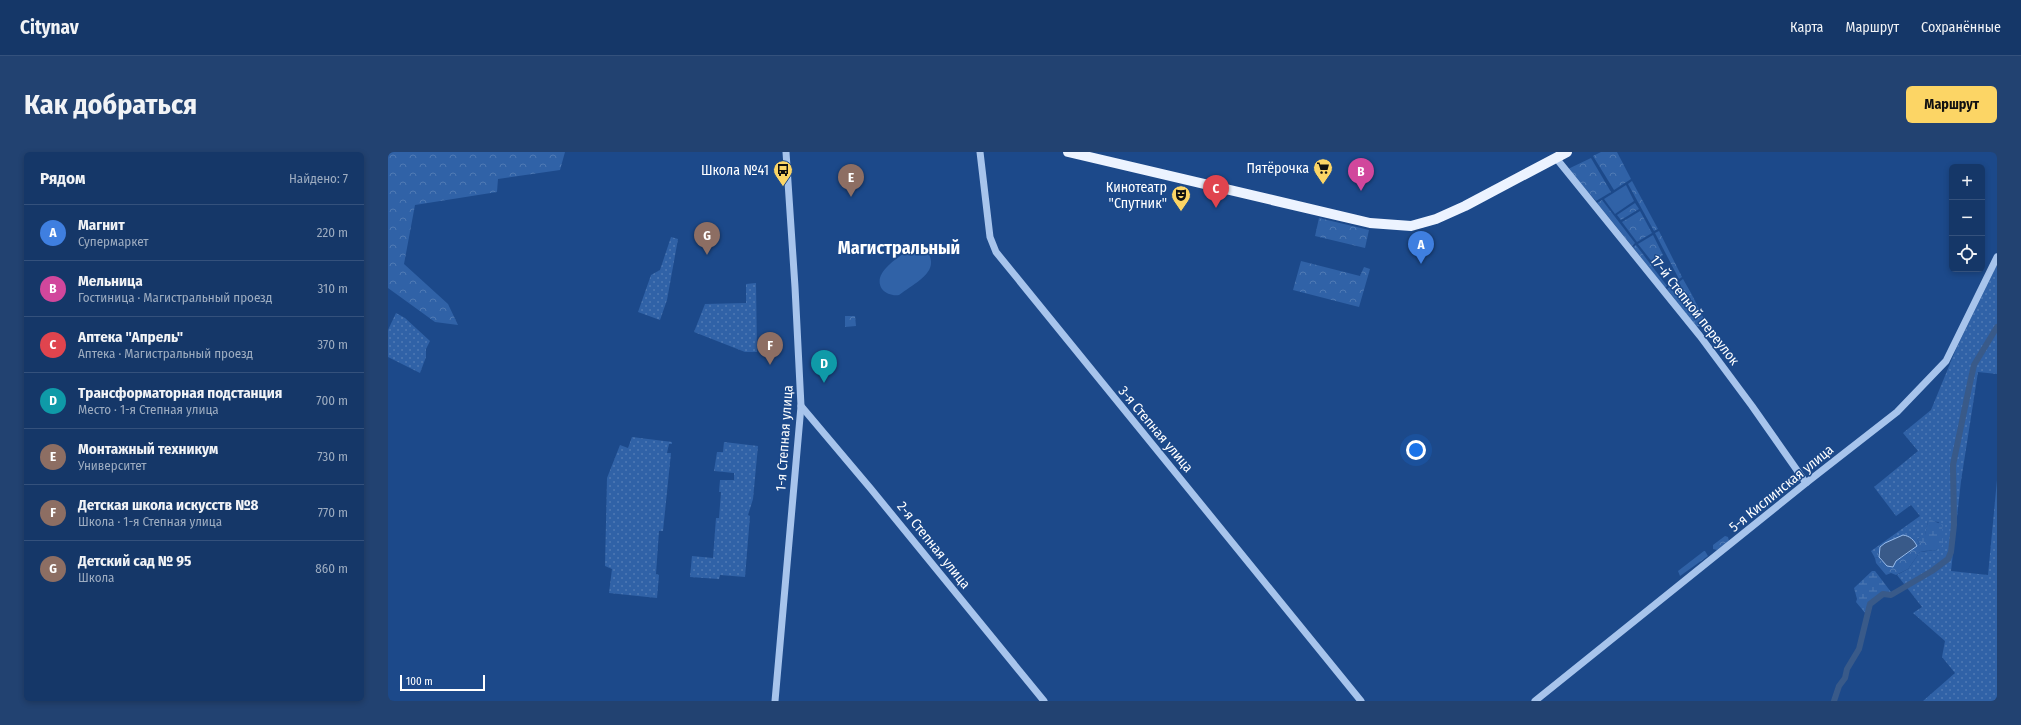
<!DOCTYPE html>
<html lang="ru">
<head>
<meta charset="utf-8">
<style>
  body { margin:0; font-family:"Fira Sans Condensed",sans-serif; background:#224271; color:#f1f3f6 }
  .controls { position:absolute; right:12px; top:12px; display:grid; overflow:hidden; border-radius:6px; box-shadow:0 2px 6px #0003 }
  .controls button { width:36px; height:36px; display:grid; place-items:center; padding:0; border:0; border-bottom:1px solid #34517c; background:#153768; color:#f1f3f6; font:20px sans-serif }
  .scale { position:absolute; left:12px; bottom:10px; width:85px; box-sizing:border-box; padding-left:4px; border:2px solid #fff; border-top:0; font-size:11px; line-height:14px; white-space:nowrap; color:#fff; -webkit-text-stroke:3px #1c498a; paint-order:stroke }
  .you { position:absolute; left:1028px; top:298px; width:14px; height:14px; margin:-10px; border:3px solid #fff; border-radius:50%; background:#1a73e8; box-shadow:0 0 0 6px #1a73e833 }
  .badge { display:grid; place-items:center; width:26px; height:26px; border-radius:50%; background:#fcd565; color:#fff; font-size:13px; font-weight:700 }
  .pin { position:absolute; translate:-50% -33px; filter:drop-shadow(0 1px 2px #0008) }
  .pin::after { content:''; position:absolute; top:21px; width:14px; height:12px; background:inherit; clip-path:polygon(0 0,100% 0,50% 100%) }
  .list { margin:0; padding:0; list-style:none }
  h2 { display:flex; justify-content:space-between; align-items:center; height:52px; margin:0; padding:0 16px; font-size:17px }
  h2 small { font-size:13px; font-weight:400; color:#9dacc0 }
  .list li { display:grid; grid-template-columns:26px 1fr auto; gap:12px; align-items:center; box-sizing:border-box; height:56px; padding:0 16px; border-top:1px solid #34517c }
  .list b { display:block; font-size:15px; white-space:nowrap }
  .list p { margin:0; font-size:13px; white-space:nowrap; color:#9dacc0 }
  .list em { font-size:13px; font-style:normal; color:#9dacc0 }
  .icon { flex:none; width:22px; height:22px; fill:none; stroke:currentColor; stroke-width:2; stroke-linecap:round; stroke-linejoin:round }
  .map { position:relative; flex:none; width:1609px; height:549px; overflow:hidden; border-radius:6px }
  header { display:flex; align-items:center; gap:24px; box-sizing:border-box; height:56px; padding:0 20px; background:#153768; border-bottom:1px solid #34517c }
  header strong { font-size:19px }
  nav { display:flex; gap:22px; margin-inline-start:auto; font-size:14px }
  .intro { display:flex; align-items:center; justify-content:space-between; box-sizing:border-box; height:96px; padding:0 24px }
  h1 { margin:0; font-size:28px }
  .button { padding:10px 18px; border-radius:6px; background:#fcd565; color:#111; font-size:14px; font-weight:700 }
  main { display:flex; gap:24px; padding:0 24px }
  aside { flex:1; background:#153768; border-radius:6px; box-shadow:0 2px 6px #0003 }
  .map>svg:first-child { display:block }
</style>
</head>
<body>
<header>
<strong>Citynav</strong>
<nav><a>Карта</a><a>Маршрут</a><a>Сохранённые</a></nav>
</header>
<div class="intro"><h1>Как добраться</h1><a class="button">Маршрут</a></div>
<main>
<aside>
<h2>Рядом<small>Найдено: 7</small></h2>
<ul class="list">
<li><span class="badge" style="background:#3f7fe0">A</span><div><b>Магнит</b><p>Супермаркет</p></div><em>220 m</em></li>
<li><span class="badge" style="background:#d1479c">B</span><div><b>Мельница</b><p>Гостиница · Магистральный проезд</p></div><em>310 m</em></li>
<li><span class="badge" style="background:#e0444e">C</span><div><b>Аптека &quot;Апрель&quot;</b><p>Аптека · Магистральный проезд</p></div><em>370 m</em></li>
<li><span class="badge" style="background:#0f9aa8">D</span><div><b>Трансформаторная подстанция</b><p>Место · 1-я Степная улица</p></div><em>700 m</em></li>
<li><span class="badge" style="background:#8d6e63">E</span><div><b>Монтажный техникум</b><p>Университет</p></div><em>730 m</em></li>
<li><span class="badge" style="background:#8d6e63">F</span><div><b>Детская школа искусств №8</b><p>Школа · 1-я Степная улица</p></div><em>770 m</em></li>
<li><span class="badge" style="background:#8d6e63">G</span><div><b>Детский сад № 95</b><p>Школа</p></div><em>860 m</em></li>
</ul>
</aside>
<div class="map">
<svg width="1609" height="549" viewBox="0 0 1609 549">
  <defs>
    <pattern id="grass-dots" width="8" height="8" patternUnits="userSpaceOnUse"><rect width="8" height="8" fill="#3062a7"/><path d="M2 2h.1M6 6h.1" fill="none" stroke="#4f7ab4" stroke-width="1.8" stroke-linecap="round"/></pattern>
    <pattern id="forest-crowns" width="20" height="18" patternUnits="userSpaceOnUse"><rect width="20" height="18" fill="#3062a7"/><path d="M2 6a3 3 0 1 1 6 0M12 15a3 3 0 1 1 6 0" fill="none" stroke="#4f7ab4"/></pattern>
    <pattern id="wetland-marsh" width="20" height="14" patternUnits="userSpaceOnUse"><rect width="20" height="14" fill="#3062a7"/><path d="M1 5h8M5 5V1M11 12h8M15 12V8" fill="none" stroke="#4f7ab4"/></pattern>
  </defs>
  <rect width="100%" height="100%" fill="#1c498a"/>
  <g fill="url(#grass-dots)">
    <polygon points="283,85 290,87 279,148 272,168 250,160 263,123 272,118"/>
    <polygon points="1609,113 1609,222 1590,220 1573,329 1563,419 1600,423 1609,328 1609,549 1535,549 1567,521 1554,505 1557,489 1525,461 1534,455 1509,423 1520,417 1532,400 1549,398 1553,376 1551,370 1540,369 1537,384 1529,387 1531,391 1529,394 1527,390 1490,401 1491,405 1487,406 1483,399 1532,364 1523,353 1508,364 1486,335 1530,299 1515,281 1543,258 1568,197"/>
    <polygon points="368,131 369,200 357,200 306,180 317,152 358,151 358,132"/>
    <polygon points="1303,141 1317,169 1318,173 1316,175 1308,174 1289,150"/>
    <polygon points="8,161 17,166 42,189 38,197 38,205 32,221 0,205 0,178"/>
    <polygon points="244,285 284,290 284,292 281,292 279,301 283,301 275,379 271,379 268,422 271,423 269,446 221,441 224,417 217,414 219,326 232,293 240,296"/>
    <polygon points="336,290 370,294 365,347 360,363 362,364 357,425 332,423 331,427 302,425 304,404 325,406 328,366 331,366 333,340 331,340 332,328 346,328 346,321 326,319 329,300 335,300"/>
  </g>
  <g fill="url(#forest-crowns)">
    <polygon points="0,0 177,0 172,18 110,27 109,40 27,53 16,112 60,152 70,173 47,170 0,136"/>
    <polygon points="1213,0 1229,0 1243,27 1226,38 1205,4"/>
    <polygon points="1203,6 1223,40 1208,49 1180,17"/>
    <polygon points="1244,29 1270,77 1266,79 1240,32"/>
    <polygon points="1214,48 1247,91 1244,94 1209,51"/>
    <polygon points="1247,51 1251,57 1233,68 1229,63"/>
    <polygon points="1252,59 1264,81 1249,90 1234,70"/>
    <polygon points="931,66 981,78 977,96 927,84"/>
    <polygon points="1271,79 1294,125 1291,127 1267,81"/>
    <polygon points="1265,83 1275,103 1265,111 1250,92"/>
    <polygon points="1248,93 1279,134 1277,136 1245,95"/>
    <polygon points="913,109 972,124 976,115 982,117 971,155 905,138"/>
    <polygon points="1295,127 1303,141 1289,150 1279,137 1282,135 1287,142 1295,138 1291,130"/>
    <polygon points="457,164 467,164 468,174 457,175"/>
    <path d="M1551,370L1555,373C1552,379 1561,395 1548,398C1543,399 1538,398 1532,400L1520,417L1508,423L1503,421L1498,423L1488,411L1487,406L1491,405L1493,409H1508L1522,400L1549,374Z"/>
    <polygon points="1337,384 1340,385 1341,389 1329,398 1325,397 1325,393"/>
    <polygon points="1316,399 1317,399 1320,404 1292,424 1290,419"/>
  </g>
  <g fill="url(#wetland-marsh)">
    <path d="M1543,368L1555,373C1552,379 1558,385 1553,394L1543,387L1531,391L1529,387L1537,383L1540,369Z"/>
    <polygon points="1484,419 1487,419 1503,440 1503,443 1495,442 1482,452 1478,462 1468,450 1469,447 1466,436"/>
  </g>
  <g fill="#3062a7">
    <polygon points="1238,33 1246,49 1227,62 1216,47"/>
    <path d="M530,93L535,94C557,118 529,129 511,143C505,144 498,142 494,137C483,120 513,104 524,96Z"/>
  </g>
  <path fill="#395a89" stroke="#9abeee" d="M1515,383C1522,384 1526,388 1529,394L1508,409L1505,415L1499,414L1491,405L1492,395L1497,391Z"/>
  <g fill="none" stroke-linecap="round" stroke-linejoin="round">
    <polyline stroke="#395a89" stroke-width="6" points="1446,549 1451,534 1457,526 1459,517 1471,497 1482,452 1495,442 1503,443 1544,419 1560,407 1563,400 1566,373 1565,313 1582,231 1586,213 1609,175"/>
    <g stroke="#a7c4ec" stroke-width="7">
      <polyline points="592,0 602,85 608,100 973,549"/>
      <polyline points="1168,6 1312,184 1364,254 1418,331"/>
      <polyline points="413,254 483,337 656,549"/>
      <polyline points="387,549 413,254 407,135 398,0"/>
      <polyline points="1147,549 1418,331 1509,260 1558,209 1609,105"/>
    </g>
    <polyline stroke="#ecf3ff" stroke-width="10" points="680,0 982,71 1023,74 1048,67 1077,54 1179,0"/>
  </g>
  <defs>
    <g id="supermarket-pin" transform="scale(1)"><path d="M0 17L-7.5 6A9.5 9.5 0 1 1 7.5 6Z" fill="#fcd565" stroke="#1c498a"/><path d="M-6-5.5h2.5l.6 2H6L4.5 2H-2.5L-4.4-4H-6ZM-1.5 3.2a1.3 1.3 0 1 0 .1 0ZM3 3.2a1.3 1.3 0 1 0 .1 0Z" fill="#111"/></g>
    <g id="bus-pin" transform="scale(1)"><path d="M0 17L-7.5 6A9.5 9.5 0 1 1 7.5 6Z" fill="#fcd565" stroke="#1c498a"/><path d="M-5-6H5V4H4V6H2V4H-2V6H-4V4H-5ZM-3.5-4V0h7V-4ZM-3.5 1.2v1.5H-2V1.2ZM2 1.2v1.5H3.5V1.2Z" fill="#111"/></g>
    <g id="theatre-pin" transform="scale(1)"><path d="M0 17L-7.5 6A9.5 9.5 0 1 1 7.5 6Z" fill="#fcd565" stroke="#1c498a"/><path d="M-5-5.5Q0-4 5-5.5V0Q5 5 0 6Q-5 5-5 0ZM-3.3-2.5H-1v1.5H-3.3ZM1-2.5H3.3v1.5H1ZM-2.8 1Q0 5.5 2.8 1Z" fill="#111"/></g>
  </defs>
  <g fill-rule="evenodd">
    <use href="#supermarket-pin" x="935" y="16"/>
    <use href="#bus-pin" x="395" y="18"/>
    <use href="#theatre-pin" x="793" y="43"/>
  </g>
  <g text-anchor="middle" stroke-width="3" stroke-linejoin="round" paint-order="stroke">
    <g font-size="14" fill="#fff" stroke="#1c498a" text-anchor="end">
      <text x="921" y="21">Пятёрочка</text>
      <text x="381" y="23">Школа №41</text>
      <text x="779" y="40">Кинотеатр<tspan x="779" dy="16">"Спутник"</tspan></text>
    </g>
    <g font-size="14" fill="#fff" stroke="#1c498a">
      <text transform="translate(1307 158) rotate(52)" y="5">17-й Степной переулок</text>
      <text transform="translate(768 277) rotate(50)" y="5">3-я Степная улица</text>
      <text transform="translate(396 286) rotate(-86)" y="5">1-я Степная улица</text>
      <text transform="translate(1393 336) rotate(-39)" y="5">5-я Кислинская улица</text>
      <text transform="translate(546 393) rotate(51)" y="5">2-я Степная улица</text>
    </g>
    <g font-size="18" font-weight="bold" fill="#fff" stroke="#1c498a">
      <text x="511" y="102">Магистральный</text>
    </g>
  </g>
</svg>
<div class="controls">
<button>+</button>
<button>−</button>
<button><svg class="icon" aria-label="locate" viewBox="0 0 24 24"><circle cx="12" cy="12" r="6"/><path d="M12 2v4M12 18v4M2 12h4M18 12h4"/></svg></button>
</div>
<div class="scale">100 m</div>
<div class="you"></div>
<div class="pin badge" style="left:1033px;top:112px;background:#3f7fe0">A</div>
<div class="pin badge" style="left:973px;top:39px;background:#d1479c">B</div>
<div class="pin badge" style="left:828px;top:56px;background:#e0444e">C</div>
<div class="pin badge" style="left:436px;top:231px;background:#0f9aa8">D</div>
<div class="pin badge" style="left:463px;top:45px;background:#8d6e63">E</div>
<div class="pin badge" style="left:382px;top:213px;background:#8d6e63">F</div>
<div class="pin badge" style="left:319px;top:103px;background:#8d6e63">G</div>
</div>
</main>
</body>
</html>
